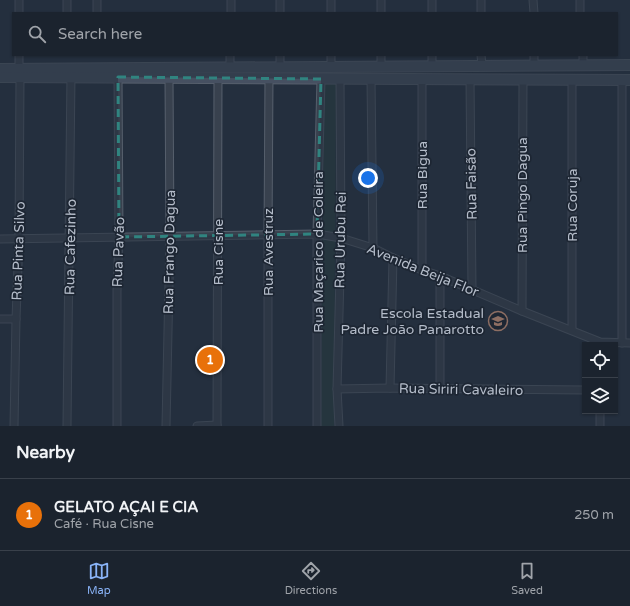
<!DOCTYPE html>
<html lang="en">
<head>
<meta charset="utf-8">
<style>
  body { margin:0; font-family:"Varela Round",sans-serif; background:#242b36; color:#f1f3f6 }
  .controls { position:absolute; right:12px; bottom:12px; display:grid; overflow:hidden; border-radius:0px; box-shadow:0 1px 3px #0004 }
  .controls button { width:36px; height:36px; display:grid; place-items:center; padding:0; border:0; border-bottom:1px solid #39404a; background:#1b232e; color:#f1f3f6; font:20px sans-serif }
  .you { position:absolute; left:368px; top:178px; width:14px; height:14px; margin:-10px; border:3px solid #fff; border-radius:50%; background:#1a73e8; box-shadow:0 0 0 6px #1a73e833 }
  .badge { display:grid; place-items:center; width:26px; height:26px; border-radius:50%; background:#8ab4f8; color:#fff; font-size:13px; font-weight:700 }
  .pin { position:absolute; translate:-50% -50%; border:2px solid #fff; box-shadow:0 1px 4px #0006 }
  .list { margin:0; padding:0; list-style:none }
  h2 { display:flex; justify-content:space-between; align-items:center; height:52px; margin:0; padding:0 16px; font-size:17px }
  h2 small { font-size:13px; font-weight:400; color:#a0a4aa }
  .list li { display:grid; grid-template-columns:26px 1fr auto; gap:12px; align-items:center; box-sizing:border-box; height:72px; padding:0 16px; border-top:1px solid #39404a }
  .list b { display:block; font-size:15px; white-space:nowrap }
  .list p { margin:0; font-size:13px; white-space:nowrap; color:#a0a4aa }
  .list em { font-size:13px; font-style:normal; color:#a0a4aa }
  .icon { flex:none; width:22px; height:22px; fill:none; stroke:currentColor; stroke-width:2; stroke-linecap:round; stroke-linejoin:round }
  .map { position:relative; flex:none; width:630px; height:426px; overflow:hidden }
  .search { position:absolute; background:#1b232e; box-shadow:0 1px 3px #0004; left:12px; right:12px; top:12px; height:44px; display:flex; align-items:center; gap:10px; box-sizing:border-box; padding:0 14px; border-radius:0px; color:#a0a4aa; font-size:15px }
  .sheet { height:124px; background:#1b232e }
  nav { display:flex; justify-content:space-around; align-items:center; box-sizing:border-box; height:56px; border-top:1px solid #39404a; background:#1b232e; font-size:11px; color:#a0a4aa }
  nav a { display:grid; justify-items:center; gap:2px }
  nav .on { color:#8ab4f8 }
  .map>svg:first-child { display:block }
</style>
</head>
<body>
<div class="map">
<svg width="630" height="426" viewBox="0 0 630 426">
  <rect width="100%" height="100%" fill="#242f3e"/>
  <polygon fill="#263c3f" points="324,82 336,82 334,426 321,426"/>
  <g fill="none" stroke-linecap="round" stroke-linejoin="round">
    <g stroke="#565f6c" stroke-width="9">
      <g id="minor">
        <polyline points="19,0 19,13"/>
        <polyline points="97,0 97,13"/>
        <polyline points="331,0 331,13"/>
        <polyline points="481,0 481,13"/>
        <polyline points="533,0 534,13"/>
        <polyline points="580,0 580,13"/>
        <polyline points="67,13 67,0"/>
        <polyline points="231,13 231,0"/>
        <polyline points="280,13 280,0"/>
        <polyline points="381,13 381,0"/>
        <polyline points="432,13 432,0"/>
        <polyline points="19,55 19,69"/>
        <polyline points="331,55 331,67"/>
        <polyline points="481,55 482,66"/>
        <polyline points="534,55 534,66"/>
        <polyline points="583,55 583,66"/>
        <polyline points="381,66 381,55"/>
        <polyline points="432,66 432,55"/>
        <polyline points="230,68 230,55"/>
        <polyline points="280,68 280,55"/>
        <polyline points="371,79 373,248"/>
        <polyline points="422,79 422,270"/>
        <polyline points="470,79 472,290"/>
        <polyline points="622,80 622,343"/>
        <polyline points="0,239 317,234 341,238 373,248 393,258 422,270 440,276 522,311 600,342 630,343"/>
        <polyline points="440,276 440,388"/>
        <polyline points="522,311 523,80"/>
        <polyline points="0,319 16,319"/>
        <polyline points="572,330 572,80"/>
        <polyline points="390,388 393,258"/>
        <polyline points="337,389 390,388 585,390"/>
        <polyline points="600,411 600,426"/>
        <polyline points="14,426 16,319 19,239 20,77"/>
        <polyline points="67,426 71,75"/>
        <polyline points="117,426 117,291 119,237 118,77"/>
        <polyline points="166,426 170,236 169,78"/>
        <polyline points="197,426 217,425"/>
        <polyline points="217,426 218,78"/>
        <polyline points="268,426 268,235 269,78"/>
        <polyline points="317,426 317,234 321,79"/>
        <polyline points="339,426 337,389 341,238 340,79"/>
      </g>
    </g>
    <g stroke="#565f6c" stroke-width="12">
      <g id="secondary">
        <polyline points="0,69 630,65"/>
        <polyline points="0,77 630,80"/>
      </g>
    </g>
    <use href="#minor" stroke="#38414e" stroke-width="7"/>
    <use href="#secondary" stroke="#465061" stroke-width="10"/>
  </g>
  <path d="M0 0H630V426H0ZM118,77L321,79L317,234L119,237Z" fill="#242f3e" fill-opacity=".55" fill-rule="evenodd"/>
  <path fill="none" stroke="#308480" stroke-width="3" stroke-dasharray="8 5" stroke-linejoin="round" d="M118,77L321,79L317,234L119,237Z"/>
  <defs>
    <g id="school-ring" transform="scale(1)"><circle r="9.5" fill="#1d2633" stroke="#8d6e63" stroke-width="1.5"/><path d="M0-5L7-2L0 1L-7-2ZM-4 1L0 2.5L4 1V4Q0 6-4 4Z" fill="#8d6e63"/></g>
  </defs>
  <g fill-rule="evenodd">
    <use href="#school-ring" x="498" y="321"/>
  </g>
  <g text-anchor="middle" stroke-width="3.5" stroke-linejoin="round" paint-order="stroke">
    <g font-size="14" fill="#b4bcc9" stroke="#1d2633">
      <text transform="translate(422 175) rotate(-90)" y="5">Rua Bigua</text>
      <text transform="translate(471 184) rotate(-91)" y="5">Rua Faisão</text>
      <text transform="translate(522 195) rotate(-90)" y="5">Rua Pingo Dagua</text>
      <text transform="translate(572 205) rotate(-90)" y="5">Rua Coruja</text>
      <text transform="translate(340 240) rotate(-89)" y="5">Rua Urubu Rei</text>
      <text transform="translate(70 247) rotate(-89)" y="5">Rua Cafezinho</text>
      <text transform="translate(18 251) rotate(-88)" y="5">Rua Pinta Silvo</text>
      <text transform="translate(118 252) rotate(-88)" y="5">Rua Pavão</text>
      <text transform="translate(169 252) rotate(-89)" y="5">Rua Frango Dagua</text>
      <text transform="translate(218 252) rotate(-90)" y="5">Rua Cisne</text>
      <text transform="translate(268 252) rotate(-90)" y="5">Rua Avestruz</text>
      <text transform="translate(318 252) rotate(-90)" y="5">Rua Maçarico de Coleira</text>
      <text transform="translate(423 270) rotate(22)" y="5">Avenida Beija Flor</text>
      <text transform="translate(461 389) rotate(1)" y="5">Rua Siriri Cavaleiro</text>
    </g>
    <g font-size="14" fill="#b4bcc9" stroke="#1d2633" text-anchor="end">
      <text x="484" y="318">Escola Estadual<tspan x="484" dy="16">Padre João Panarotto</tspan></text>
    </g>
  </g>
</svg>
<div class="controls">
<button><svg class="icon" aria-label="locate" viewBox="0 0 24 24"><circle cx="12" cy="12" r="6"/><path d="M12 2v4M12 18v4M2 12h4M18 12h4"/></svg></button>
<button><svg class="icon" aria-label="layers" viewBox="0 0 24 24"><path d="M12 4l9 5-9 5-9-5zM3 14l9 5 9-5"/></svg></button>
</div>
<div class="you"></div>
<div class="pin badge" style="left:210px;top:360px;background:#e8710a">1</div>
<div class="search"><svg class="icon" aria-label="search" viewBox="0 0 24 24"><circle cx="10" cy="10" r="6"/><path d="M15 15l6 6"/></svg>Search here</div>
</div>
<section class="sheet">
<h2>Nearby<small></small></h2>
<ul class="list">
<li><span class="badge" style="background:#e8710a">1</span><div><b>GELATO AÇAI E CIA</b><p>Café · Rua Cisne</p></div><em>250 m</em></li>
</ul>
</section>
<nav>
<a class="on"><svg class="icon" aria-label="map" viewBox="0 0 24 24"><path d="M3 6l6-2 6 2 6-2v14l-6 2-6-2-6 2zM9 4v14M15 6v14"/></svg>Map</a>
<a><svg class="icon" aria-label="directions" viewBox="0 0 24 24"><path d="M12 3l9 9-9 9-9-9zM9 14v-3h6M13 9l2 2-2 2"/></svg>Directions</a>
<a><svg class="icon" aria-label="saved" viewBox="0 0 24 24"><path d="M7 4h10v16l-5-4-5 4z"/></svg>Saved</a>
</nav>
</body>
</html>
